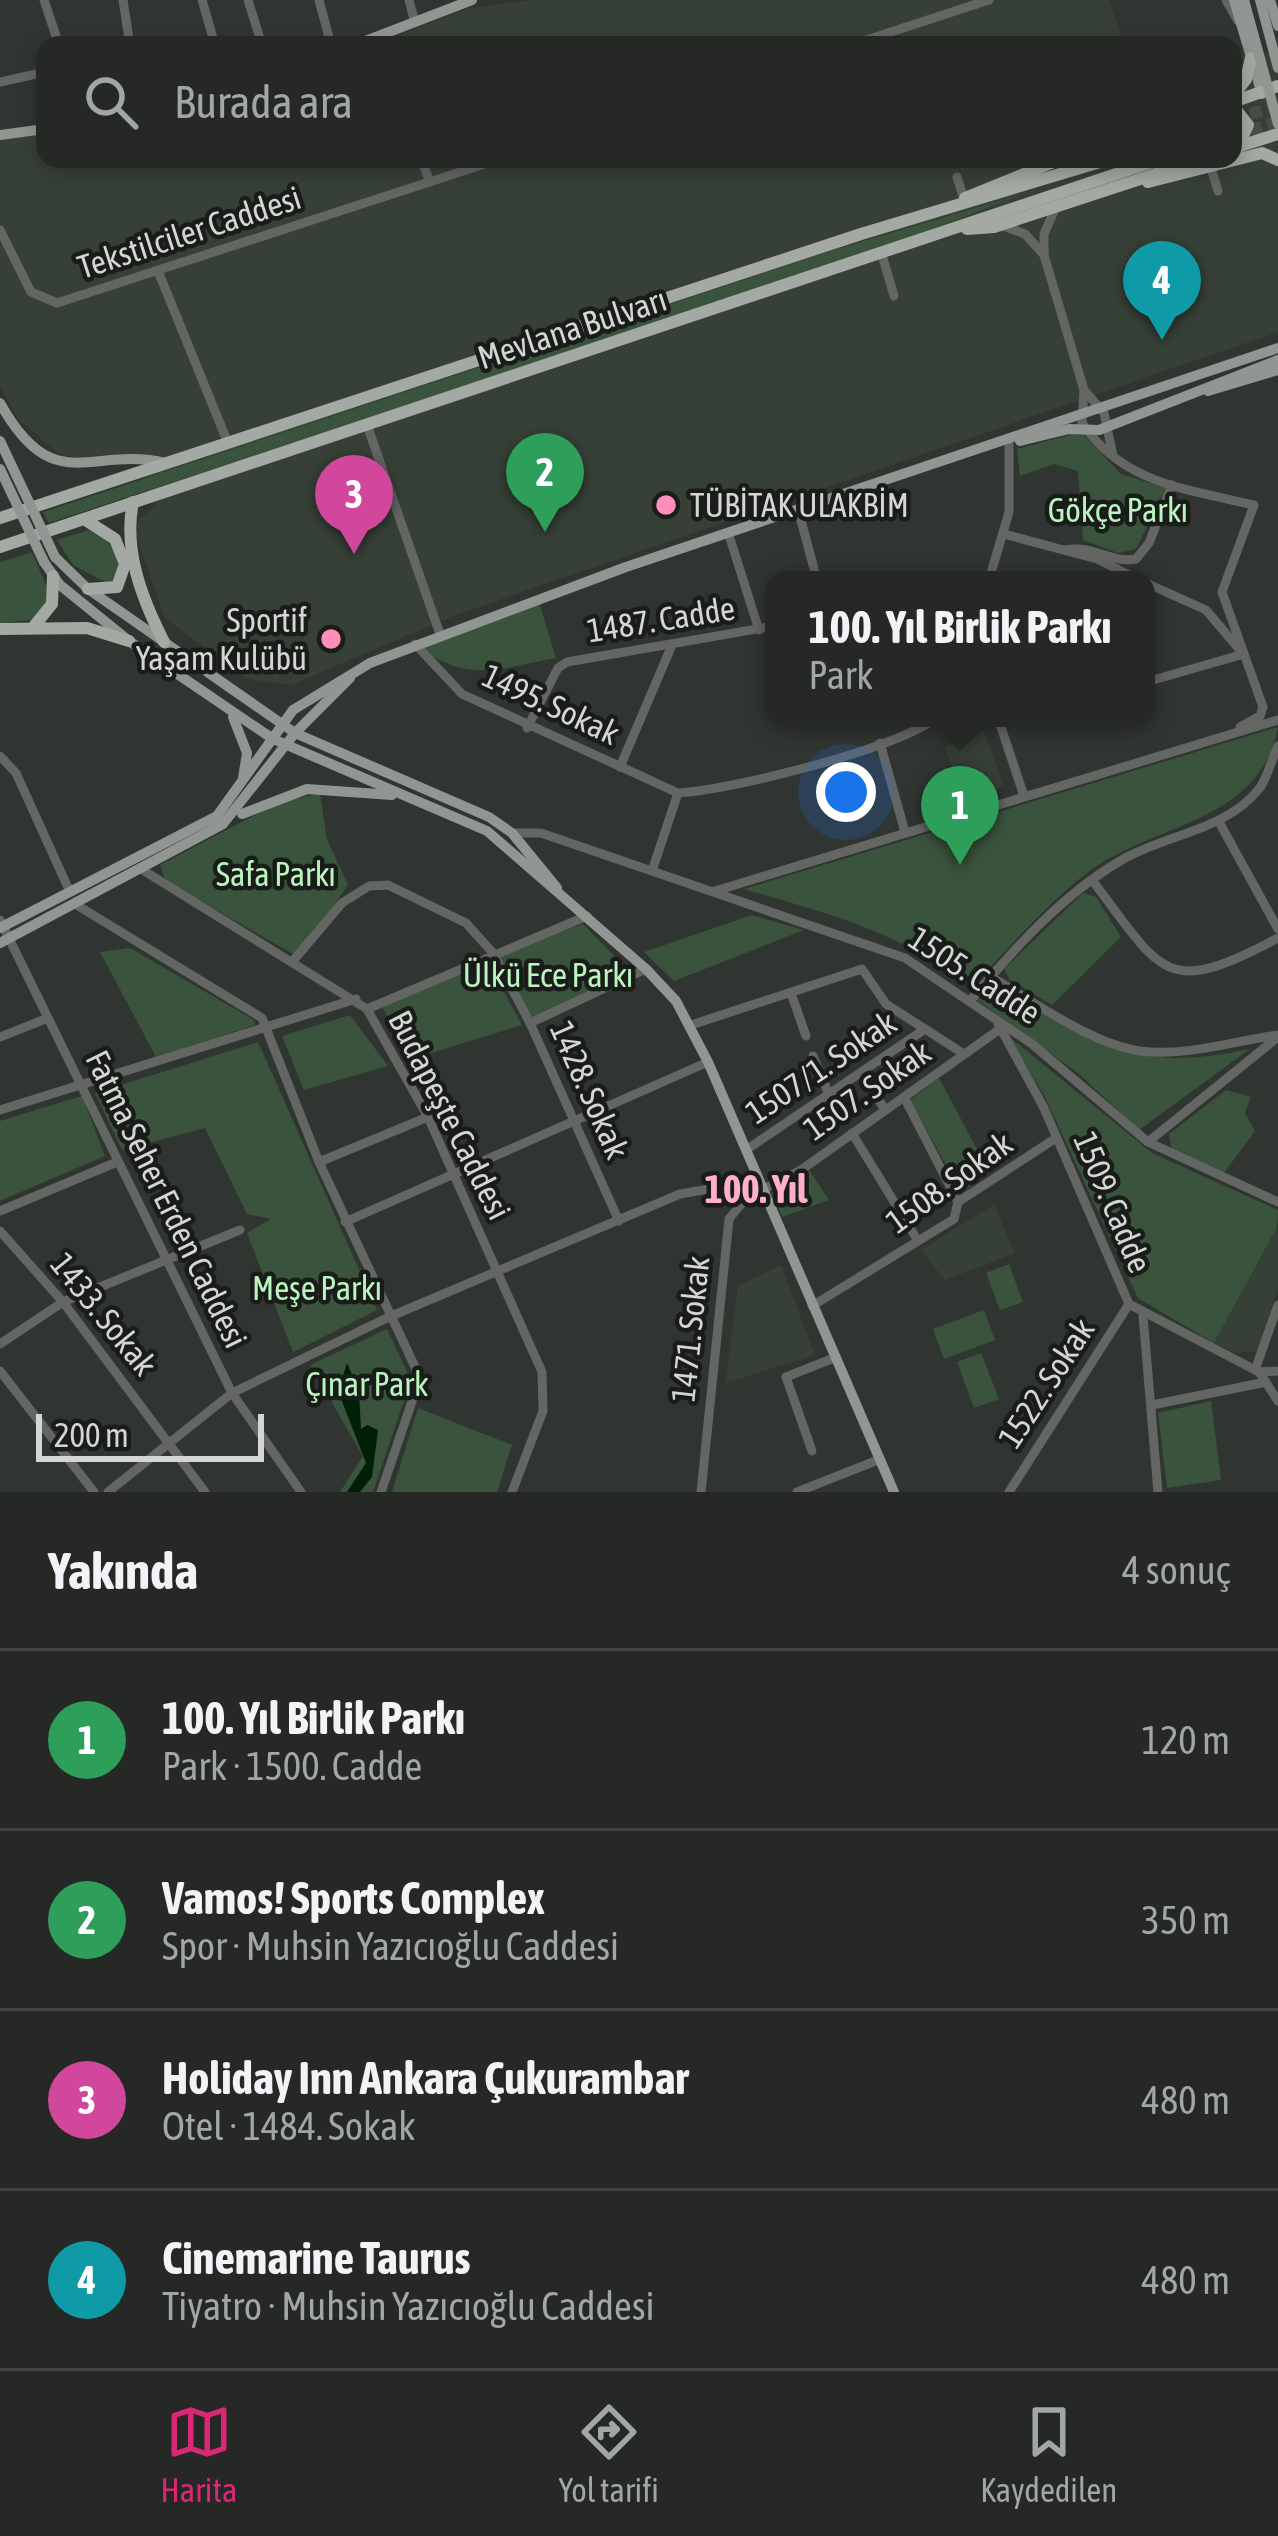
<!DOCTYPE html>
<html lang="tr">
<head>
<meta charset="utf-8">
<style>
  body { margin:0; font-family:"Asap Condensed",sans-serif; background:#2d302d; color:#f1f3f6 }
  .scale { position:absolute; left:36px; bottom:30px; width:228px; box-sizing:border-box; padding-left:12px; border:6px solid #d3d6d3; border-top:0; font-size:33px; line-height:42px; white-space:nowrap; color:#d3d6d3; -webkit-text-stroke:9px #1a1c1a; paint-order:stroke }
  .you { position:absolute; left:846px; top:792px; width:42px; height:42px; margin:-30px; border:9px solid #fff; border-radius:50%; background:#1a73e8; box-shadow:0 0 0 18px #1a73e833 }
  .badge { display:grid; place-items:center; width:78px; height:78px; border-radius:50%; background:#db2777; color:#fff; font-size:39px; font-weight:700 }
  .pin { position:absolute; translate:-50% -99px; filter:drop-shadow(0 3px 6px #0008) }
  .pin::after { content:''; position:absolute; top:63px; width:42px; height:36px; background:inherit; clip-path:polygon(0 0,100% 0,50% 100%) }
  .popup { position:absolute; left:765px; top:571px; width:390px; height:156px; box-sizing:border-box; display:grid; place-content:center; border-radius:24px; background:#252825; filter:drop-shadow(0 3px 9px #0005); font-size:39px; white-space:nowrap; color:#a3a6a7 }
  .popup b { font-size:45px; color:#f1f3f6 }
  .popup::after { content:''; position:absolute; left:50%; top:100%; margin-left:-24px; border:24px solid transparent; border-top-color:#252825 }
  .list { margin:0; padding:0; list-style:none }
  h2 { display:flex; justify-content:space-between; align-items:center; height:156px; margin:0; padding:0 48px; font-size:51px }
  h2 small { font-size:39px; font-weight:400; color:#a3a6a7 }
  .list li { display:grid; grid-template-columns:78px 1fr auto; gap:36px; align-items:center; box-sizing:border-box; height:180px; padding:0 48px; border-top:3px solid #424442 }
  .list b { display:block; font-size:45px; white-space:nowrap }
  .list p { margin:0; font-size:39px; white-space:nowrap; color:#a3a6a7 }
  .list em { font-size:39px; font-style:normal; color:#a3a6a7 }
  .icon { flex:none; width:66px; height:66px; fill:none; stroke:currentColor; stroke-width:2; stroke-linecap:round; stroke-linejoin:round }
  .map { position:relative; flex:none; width:1278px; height:1492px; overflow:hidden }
  .search { position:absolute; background:#252825; box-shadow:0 6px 18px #0003; left:36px; right:36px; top:36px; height:132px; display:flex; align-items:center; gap:30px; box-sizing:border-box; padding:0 42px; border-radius:24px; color:#a3a6a7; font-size:45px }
  .sheet { height:876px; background:#252825 }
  nav { display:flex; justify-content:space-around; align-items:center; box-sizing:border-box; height:168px; border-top:3px solid #424442; background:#252825; font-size:33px; color:#a3a6a7 }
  nav a { display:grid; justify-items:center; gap:6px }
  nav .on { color:#db2777 }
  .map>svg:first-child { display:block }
</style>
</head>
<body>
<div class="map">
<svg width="1278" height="1492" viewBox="0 0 1278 1492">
  <rect width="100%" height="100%" fill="#313531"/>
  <g fill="#374037">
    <polygon points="535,0 1109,0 1124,45 373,45 470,8"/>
    <polygon points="1240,51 1278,53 1278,332 458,614 291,685 247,679 165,618 135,533 139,519 156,506 140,457 82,460 58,453 17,418 0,386 0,140 45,134 45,159 1233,159 1233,81"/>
    <polygon points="984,731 1004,786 964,801 945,747"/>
    <polygon points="994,1205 1015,1253 945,1280 921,1250"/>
    <polygon points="1278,1228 1278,1288 1258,1351 1235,1353 1214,1343"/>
    <polygon points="781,1265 815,1355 725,1383 738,1286"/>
  </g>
  <g fill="#3a533c">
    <polygon points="1022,194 905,240 49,523 43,512 834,250"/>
    <polygon points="1081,432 1121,474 1166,488 1136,549 1118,553 1083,540 1078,471 1054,464 1020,476 1017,449"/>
    <path d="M89,530C113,541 120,553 118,579L109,584L73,565L57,540Z"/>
    <polygon points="32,552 51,597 31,620 0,623 0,562"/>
    <path d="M538,599L556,658C496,669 466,684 415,644Z"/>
    <path d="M1278,727C1259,826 1150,822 1083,876C1042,909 1007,950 971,987C893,929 835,916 744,889Z"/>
    <polygon points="320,793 327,840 348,885 298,957 165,880 160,865 278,803"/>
    <polygon points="1083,893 1096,897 1121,937 1052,1005 1009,979 1004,969"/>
    <polygon points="752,915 804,930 674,981 644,952"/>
    <polygon points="583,924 630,972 532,1021 496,956"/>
    <polygon points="130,948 254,1020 255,1025 156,1057 100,952"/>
    <polygon points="488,963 522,1025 412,1059 381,1005"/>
    <path d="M1014,993C1107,1050 1139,1072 1250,1049L1139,1130L1079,1074L976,999Z"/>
    <polygon points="350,1015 388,1066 304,1090 282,1036"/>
    <polygon points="1007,1035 1152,1153 1278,1210 1277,1228 1214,1343 1138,1298 1044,1095"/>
    <polygon points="258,1042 377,1310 293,1352 247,1233 271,1219 247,1214 205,1128 122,1150 95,1093"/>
    <polygon points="939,1078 988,1170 962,1194 910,1100"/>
    <polygon points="1226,1090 1251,1097 1245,1113 1255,1131 1224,1173 1172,1151 1169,1134"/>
    <polygon points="82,1096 105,1156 0,1201 0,1121"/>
    <polygon points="809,1170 829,1200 782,1217 772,1193"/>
    <polygon points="1009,1264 1023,1302 1000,1310 986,1273"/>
    <polygon points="984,1310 995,1340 944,1359 933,1329"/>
    <polygon points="387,1329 411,1380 373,1492 340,1492 363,1456 310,1365"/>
    <polygon points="981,1353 999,1399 974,1408 957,1362"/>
    <polygon points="1211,1401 1221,1480 1167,1488 1158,1413"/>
    <polygon points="418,1408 512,1445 497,1492 392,1492"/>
  </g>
  <polygon fill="#002005" points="347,1363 359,1391 361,1429 367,1425 378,1430 372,1477 360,1492 347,1492 366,1463 338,1391"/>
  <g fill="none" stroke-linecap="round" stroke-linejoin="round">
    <g stroke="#494d49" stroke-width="12" stroke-dasharray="12 6" stroke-linecap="butt">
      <polyline points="1233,120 1278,105"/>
      <polyline points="1233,136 1278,121"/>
    </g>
    <g stroke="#646664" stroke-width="9">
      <polyline points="44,0 59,45"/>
      <polyline points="123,0 130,45"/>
      <polyline points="202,0 215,45"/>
      <polyline points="248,0 262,45"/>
      <polyline points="319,0 331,45"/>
      <polyline points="409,0 414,19"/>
      <polyline points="1226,0 1238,21"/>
      <polyline points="851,45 989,0"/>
      <polyline points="41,73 45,100"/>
      <polyline points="0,82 45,72"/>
      <polyline points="421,159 430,182"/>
      <polyline points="1211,168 1218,191"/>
      <polyline points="957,177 964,199"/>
      <polyline points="1055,209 1044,234 1044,255 1084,390 1104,413 1113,456"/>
      <polyline points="1001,225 1025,234 1044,255"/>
      <polyline points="0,230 31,292 57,303 500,159"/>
      <polyline points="882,255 894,296"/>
      <polyline points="158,271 228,443"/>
      <path d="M1084,390L1082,423C1123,484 1187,489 1254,505L1222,592L1263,707L1260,716L1240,727"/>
      <polyline points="367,425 440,634"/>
      <polyline points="798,509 817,580"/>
      <polyline points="728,532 759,630"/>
      <polyline points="1004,534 1097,559 1139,580"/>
      <path d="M1066,550C1092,544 1111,564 1136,559L1149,543L1172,485"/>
      <polyline points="989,580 1009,512 1009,444"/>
      <polyline points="1146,583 1206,610 1240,650"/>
      <polyline points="415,644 462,694 678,793"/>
      <polyline points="1146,682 1244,654"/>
      <polyline points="998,718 1024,796"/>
      <polyline points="527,728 558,668 567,662 774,626"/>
      <polyline points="880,743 905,832"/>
      <polyline points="0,756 16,773 70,892"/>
      <polyline points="620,767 672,645"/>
      <polyline points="1219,822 1278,929"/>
      <polyline points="512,833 541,833 905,958 1032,1044 1148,1142 1278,1202"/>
      <path d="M653,868L678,793C731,790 896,749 936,718"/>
      <polyline points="141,869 367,1009 428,1117 542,1372 543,1411 512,1492"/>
      <path d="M1092,880C1163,973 1164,999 1278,938"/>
      <polyline points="715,891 1278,720"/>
      <polyline points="75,904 262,1018 319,1162 416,1369 418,1384 381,1492"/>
      <polyline points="0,920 232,1393 301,1492"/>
      <polyline points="293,961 342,903 369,886 388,885 466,923 493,953 530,1023 619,1221"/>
      <path d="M991,977C1035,1002 1089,1043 1140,1051C1185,1057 1233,1041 1278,1035"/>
      <polyline points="791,993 806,1036"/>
      <path d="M970,1001C1013,950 1062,895 1120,861C1165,834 1224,832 1259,789C1268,777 1271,760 1278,746"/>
      <polyline points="367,1009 587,916"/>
      <polyline points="530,1023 646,969"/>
      <polyline points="998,1024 1043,1106 1129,1304 1259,1372 1278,1401"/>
      <polyline points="691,1025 862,969 886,1004 964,1054"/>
      <polyline points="0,1037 48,1018"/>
      <polyline points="813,1056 830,1097"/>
      <polyline points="862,1073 885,1110"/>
      <polyline points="904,1097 958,1202"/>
      <polyline points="0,1110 356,999"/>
      <polyline points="852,1133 918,1241"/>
      <polyline points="1148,1142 1278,1037"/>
      <polyline points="746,1150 925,1029"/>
      <polyline points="319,1162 428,1117"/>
      <polyline points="0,1211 117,1162"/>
      <polyline points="345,1222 708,1062"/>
      <polyline points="0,1231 63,1302 205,1492"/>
      <polyline points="812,1306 954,1219 958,1202 1056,1138"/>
      <polyline points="1143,1316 1158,1492"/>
      <polyline points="0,1344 63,1302 240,1230"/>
      <polyline points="1255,1370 1278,1305"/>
      <polyline points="0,1371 94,1492"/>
      <polyline points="1259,1372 1278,1371"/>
      <polyline points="1152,1405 1266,1382"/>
      <polyline points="812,1451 786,1377 834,1358"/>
      <polyline points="108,1492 232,1393 389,1317 680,1194 721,1187 764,1191"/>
      <polyline points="701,1492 729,1219 746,1198 801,1170 1000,1029"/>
      <polyline points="797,1492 878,1460"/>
      <polyline points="1009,1492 1129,1304"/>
    </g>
    <g stroke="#929692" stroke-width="10">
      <polyline points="1234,0 1262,94"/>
      <polyline points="1270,0 1278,26"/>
      <polyline points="355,45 472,0"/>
      <polyline points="0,135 45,129"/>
      <polyline points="1208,391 1278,370"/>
      <path d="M0,403C54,500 91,445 166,463"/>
      <polyline points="1020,441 1069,429 1099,430 1278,360"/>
      <polyline points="55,557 88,589 295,733 489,817 512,833 557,888"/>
      <polyline points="44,562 60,585 129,641 273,739 487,831 646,969 676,1001 708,1062 894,1492"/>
      <polyline points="233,717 247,753 243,778"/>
      <polyline points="242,814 307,789 392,795"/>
      <polyline points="0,928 217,816 293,710 370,663 626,567 1278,348"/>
      <polyline points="0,943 223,824 295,733 350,678"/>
    </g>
    <g stroke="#a4a9a4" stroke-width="12">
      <polyline points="1233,96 1246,79 1251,58"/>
      <polyline points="1233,102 1278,86"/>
      <polyline points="1233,106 1248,125 1238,147"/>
      <polyline points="1240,146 1278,134"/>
      <polyline points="1148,182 1262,153 1278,160"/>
      <polyline points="965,198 1061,159"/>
      <polyline points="967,229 994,227 1201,159"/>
      <path d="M133,502C123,550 142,599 164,642"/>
      <polyline points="0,518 861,234 1110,159"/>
      <polyline points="84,519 115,539 125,564 117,587 88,589"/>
      <polyline points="0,547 1161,159"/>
      <polyline points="35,625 52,604 53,576"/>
      <polyline points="0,629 87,628 129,641"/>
    </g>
    <g stroke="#929692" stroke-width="10">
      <polyline points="1244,0 1278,124"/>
      <polyline points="1260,0 1278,68"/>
      <polyline points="0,441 55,557"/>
      <polyline points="0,469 44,562"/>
    </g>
  </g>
  <g fill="#ff8eb9" stroke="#1a1c1a" stroke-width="4.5">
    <circle cx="666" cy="505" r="12"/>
    <circle cx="331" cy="639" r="12"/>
  </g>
  <g text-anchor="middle" stroke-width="9" stroke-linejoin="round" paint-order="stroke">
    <g font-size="33" fill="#d3d6d3" stroke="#1a1c1a">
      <text transform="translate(189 232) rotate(-18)" y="12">Tekstilciler Caddesi</text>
      <text transform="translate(572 328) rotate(-18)" y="12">Mevlana Bulvarı</text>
      <text transform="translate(661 619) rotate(-9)" y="12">1487. Cadde</text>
      <text transform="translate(551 704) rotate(25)" y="12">1495. Sokak</text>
      <text transform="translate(975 975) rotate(33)" y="12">1505. Cadde</text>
      <text transform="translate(821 1067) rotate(-34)" y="12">1507/1. Sokak</text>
      <text transform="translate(590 1090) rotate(66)" y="12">1428. Sokak</text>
      <text transform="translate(867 1090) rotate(-35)" y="12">1507. Sokak</text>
      <text transform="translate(450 1115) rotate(63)" y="12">Budapeşte Caddesi</text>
      <text transform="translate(949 1182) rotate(-36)" y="12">1508. Sokak</text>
      <text transform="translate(167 1199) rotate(64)" y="12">Fatma Seher Erden Caddesi</text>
      <text transform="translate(1113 1202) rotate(67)" y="12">1509. Cadde</text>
      <text transform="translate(104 1314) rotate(51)" y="12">1433. Sokak</text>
      <text transform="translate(690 1329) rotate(-84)" y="12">1471. Sokak</text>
      <text transform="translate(1046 1383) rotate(-57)" y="12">1522. Sokak</text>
    </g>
    <g font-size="33" fill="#d3d6d3" stroke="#1a1c1a" text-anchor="start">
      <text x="690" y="517">TÜBİTAK ULAKBİM</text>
      <text x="307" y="632" text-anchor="end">Sportif<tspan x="307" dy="38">Yaşam Kulübü</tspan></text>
    </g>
    <g font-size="33" fill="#baf4be" stroke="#1a1c1a">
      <text x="1118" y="522">Gökçe Parkı</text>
      <text x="276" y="886">Safa Parkı</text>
      <text x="548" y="987">Ülkü Ece Parkı</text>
      <text x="317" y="1300">Meşe Parkı</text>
      <text x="367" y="1396">Çınar Park</text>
    </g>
    <g font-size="39" font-weight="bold" fill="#ffaecb" stroke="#1a1c1a">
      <text x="756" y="1203">100. Yıl</text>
    </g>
  </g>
</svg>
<div class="scale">200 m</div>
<div class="you"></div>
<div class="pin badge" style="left:960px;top:865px;background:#2e9e5b">1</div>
<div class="popup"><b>100. Yıl Birlik Parkı</b>Park</div>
<div class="pin badge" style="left:545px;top:532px;background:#2e9e5b">2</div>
<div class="pin badge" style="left:354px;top:554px;background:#d1479c">3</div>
<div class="pin badge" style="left:1162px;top:340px;background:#0f9aa8">4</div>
<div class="search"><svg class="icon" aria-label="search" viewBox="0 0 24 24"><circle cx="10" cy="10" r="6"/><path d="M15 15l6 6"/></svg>Burada ara</div>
</div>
<section class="sheet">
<h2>Yakında<small>4 sonuç</small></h2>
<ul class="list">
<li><span class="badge" style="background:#2e9e5b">1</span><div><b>100. Yıl Birlik Parkı</b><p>Park · 1500. Cadde</p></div><em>120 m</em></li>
<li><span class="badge" style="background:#2e9e5b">2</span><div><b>Vamos! Sports Complex</b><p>Spor · Muhsin Yazıcıoğlu Caddesi</p></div><em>350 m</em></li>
<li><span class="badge" style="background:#d1479c">3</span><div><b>Holiday Inn Ankara Çukurambar</b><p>Otel · 1484. Sokak</p></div><em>480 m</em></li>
<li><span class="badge" style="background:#0f9aa8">4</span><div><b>Cinemarine Taurus</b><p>Tiyatro · Muhsin Yazıcıoğlu Caddesi</p></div><em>480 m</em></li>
</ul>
</section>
<nav>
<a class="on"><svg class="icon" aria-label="map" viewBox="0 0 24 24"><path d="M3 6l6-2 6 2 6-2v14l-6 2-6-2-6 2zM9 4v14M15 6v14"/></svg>Harita</a>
<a><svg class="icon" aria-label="directions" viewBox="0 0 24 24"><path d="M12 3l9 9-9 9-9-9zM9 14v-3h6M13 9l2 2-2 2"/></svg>Yol tarifi</a>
<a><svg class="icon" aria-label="saved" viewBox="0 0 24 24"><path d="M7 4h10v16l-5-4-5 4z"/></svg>Kaydedilen</a>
</nav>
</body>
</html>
